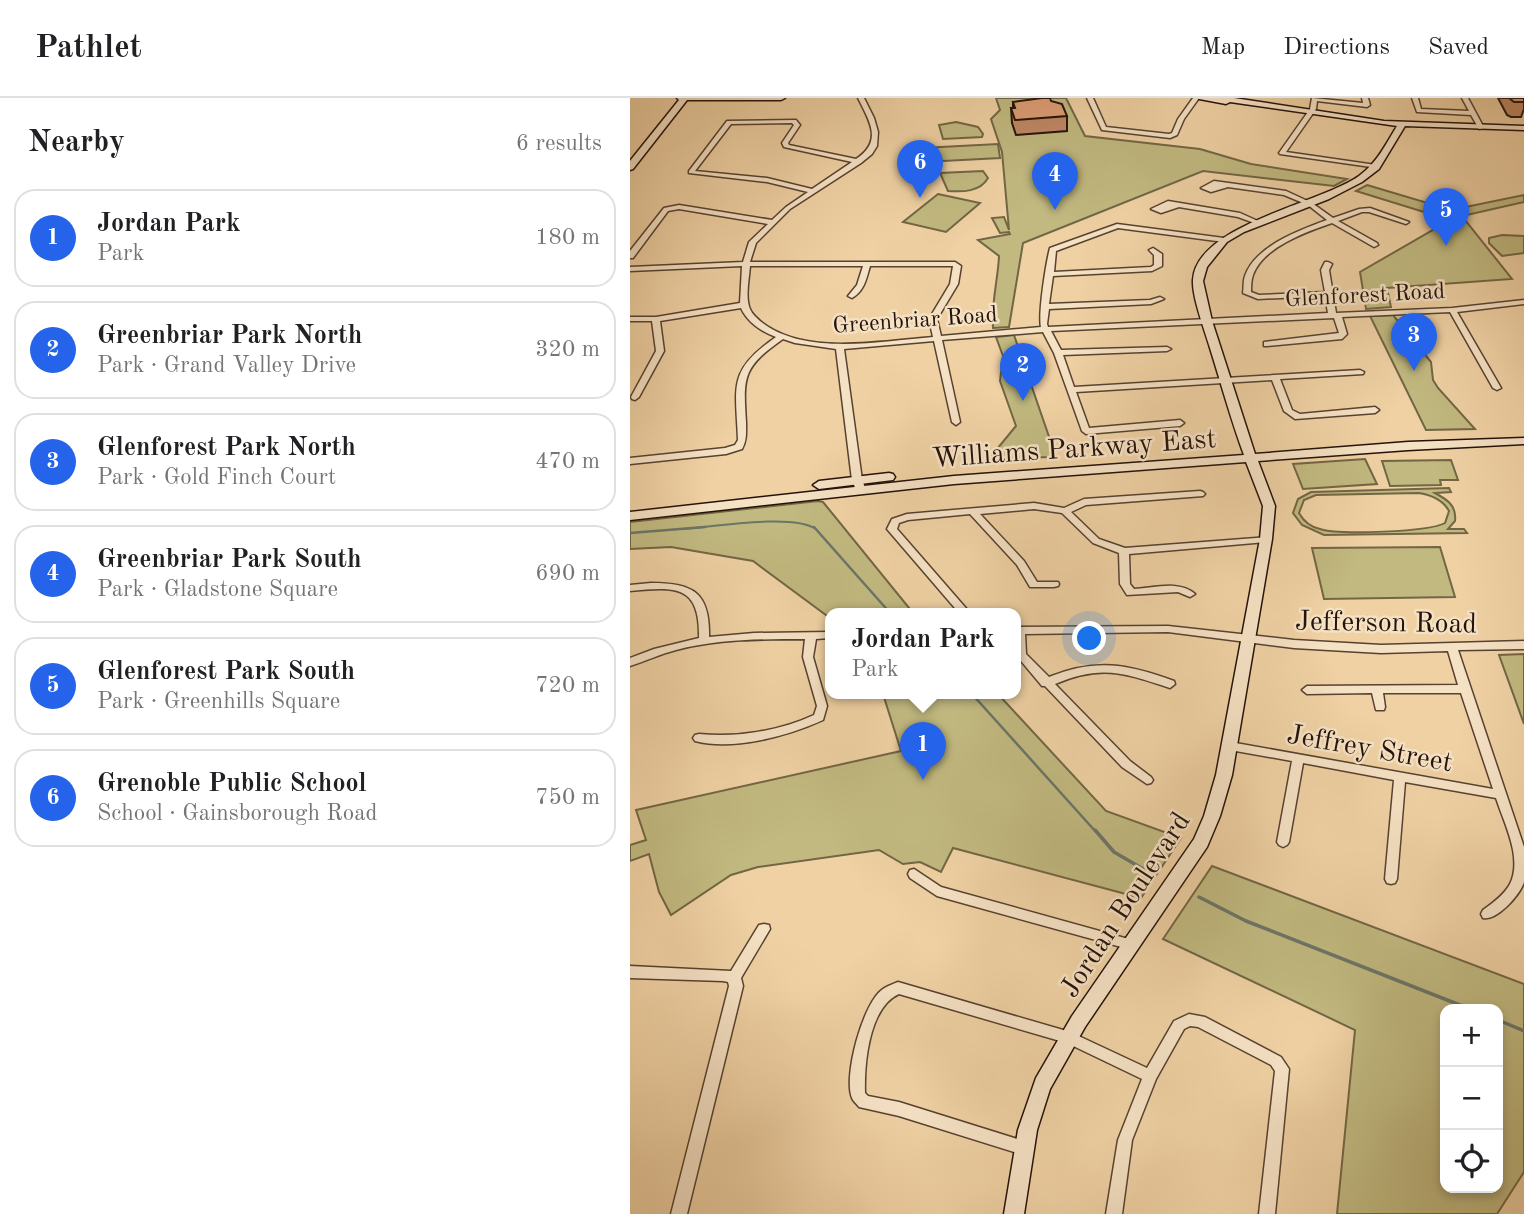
<!DOCTYPE html>
<html lang="en">
<head>
<meta charset="utf-8">
<style>
  body { margin:0; font-family:"Old Standard TT",serif; background:#f6f6f6; color:#202124 }
  .controls { position:absolute; right:21px; bottom:21px; display:grid; overflow:hidden; border-radius:14px; box-shadow:0 4px 10px #0003 }
  .controls button { width:63px; height:63px; display:grid; place-items:center; padding:0; border:0; border-bottom:2px solid #e0e0e0; background:#fff; color:#202124; font:35px sans-serif }
  .you { position:absolute; left:460px; top:541px; width:24px; height:24px; margin:-18px; border:5px solid #fff; border-radius:50%; background:#1a73e8; box-shadow:0 0 0 10px #1a73e833 }
  .badge { display:grid; place-items:center; width:46px; height:46px; border-radius:50%; background:#2563eb; color:#fff; font-size:23px; font-weight:700 }
  .pin { position:absolute; translate:-50% -58px; filter:drop-shadow(0 2px 4px #0008) }
  .pin::after { content:''; position:absolute; top:37px; width:24px; height:21px; background:inherit; clip-path:polygon(0 0,100% 0,50% 100%) }
  .popup { position:absolute; left:195px; top:510px; width:196px; height:91px; box-sizing:border-box; display:grid; place-content:center; border-radius:14px; background:#fff; filter:drop-shadow(0 2px 5px #0005); font-size:23px; white-space:nowrap; color:#757577 }
  .popup b { font-size:26px; color:#202124 }
  .popup::after { content:''; position:absolute; left:50%; top:100%; margin-left:-14px; border:14px solid transparent; border-top-color:#fff }
  .list { margin:0; padding:0; list-style:none }
  h2 { display:flex; justify-content:space-between; align-items:center; height:91px; margin:0; padding:0 28px; font-size:30px }
  h2 small { font-size:23px; font-weight:400; color:#757577 }
  .list li { display:grid; grid-template-columns:46px 1fr auto; gap:21px; align-items:center; box-sizing:border-box; height:98px; margin:0 14px 14px; padding:0 14px; border:2px solid #e0e0e0; border-radius:21px }
  .list b { display:block; font-size:26px; white-space:nowrap }
  .list p { margin:0; font-size:23px; white-space:nowrap; color:#757577 }
  .list em { font-size:23px; font-style:normal; color:#757577 }
  .icon { flex:none; width:38px; height:38px; fill:none; stroke:currentColor; stroke-width:2; stroke-linecap:round; stroke-linejoin:round }
  .map { position:relative; flex:none; width:894px; height:1116px; overflow:hidden }
  header { display:flex; align-items:center; gap:42px; box-sizing:border-box; height:98px; padding:0 35px; background:#fff; border-bottom:2px solid #e0e0e0 }
  header strong { font-size:33px }
  nav { display:flex; gap:38px; margin-inline-start:auto; font-size:24px }
  main { display:flex }
  aside { flex:1; background:#fff }
  .map>svg:first-child { display:block }
</style>
</head>
<body>
<header>
<strong>Pathlet</strong>
<nav><a>Map</a><a>Directions</a><a>Saved</a></nav>
</header>
<main>
<aside>
<h2>Nearby<small>6 results</small></h2>
<ul class="list">
<li><span class="badge">1</span><div><b>Jordan Park</b><p>Park</p></div><em>180 m</em></li>
<li><span class="badge">2</span><div><b>Greenbriar Park North</b><p>Park · Grand Valley Drive</p></div><em>320 m</em></li>
<li><span class="badge">3</span><div><b>Glenforest Park North</b><p>Park · Gold Finch Court</p></div><em>470 m</em></li>
<li><span class="badge">4</span><div><b>Greenbriar Park South</b><p>Park · Gladstone Square</p></div><em>690 m</em></li>
<li><span class="badge">5</span><div><b>Glenforest Park South</b><p>Park · Greenhills Square</p></div><em>720 m</em></li>
<li><span class="badge">6</span><div><b>Grenoble Public School</b><p>School · Gainsborough Road</p></div><em>750 m</em></li>
</ul>
</aside>
<div class="map">
<svg width="894" height="1116" viewBox="0 0 894 1116">
  <rect width="100%" height="100%" fill="#efd1a4"/>
  <filter id="stains"><feTurbulence type="fractalNoise" baseFrequency=".00286" numOctaves="4"/><feColorMatrix values="0 0 0 0 .2 0 0 0 0 .09 0 0 0 0 .02 0 0 0 .5 -.17"/></filter>
  <radialGradient id="worn" r=".72"><stop offset=".6" stop-color="#630" stop-opacity="0"/><stop offset="1" stop-color="#630" stop-opacity=".3"/></radialGradient>
  <g fill="#c1b980" stroke="#726644" stroke-width="2" fill-rule="evenodd">
    <path d="M366,0H436L455,38L570,51L621,66L717,81L704,88L573,73L393,145L379,229L363,230C361,205 368,182 369,158L348,142L380,136L379,134L370,135L362,120L374,119L379,132L372,54L361,21L370,12Z"/>
    <polygon points="326,24 348,29 353,36 352,39 313,41 309,27"/>
    <polygon points="368,46 370,60 294,64 292,50"/>
    <path d="M353,73L358,80C350,94 333,94 318,93L310,75Z"/>
    <polygon points="737,87 821,112 894,97 894,104 832,118 882,181 757,190 761,209 736,211 730,174 820,122 726,93"/>
    <polygon points="308,96 350,105 316,134 273,124"/>
    <polygon points="872,137 894,138 894,155 872,158 859,145 859,140"/>
    <polygon points="763,217 801,264 803,282 808,290 845,331 796,332 740,218"/>
    <polygon points="384,237 426,359 365,360 362,357 386,328 370,283 373,258 366,239"/>
    <polygon points="735,361 747,386 673,391 663,366"/>
    <polygon points="821,362 828,382 810,382 811,387 760,388 752,363"/>
    <path d="M819,390L821,394L805,395C816,401 827,407 825,423L818,431H834L837,435L694,437L672,427L663,415L668,401L681,394ZM789,395C801,397 813,402 819,413L815,425C799,434 708,437 690,431C681,429 674,424 669,415L674,402L686,397Z"/>
    <polygon points="188,403 193,404 284,516 200,516 200,520 123,463 41,449 0,451 0,424"/>
    <polygon points="810,449 825,499 694,501 682,450"/>
    <polygon points="894,556 894,626 869,557"/>
    <polygon points="253,596 368,596 476,713 551,740 511,800 323,750 311,774 290,764 273,766 249,752 128,769 101,777 41,817 29,794 19,756 0,763 0,747 16,742 6,712 271,653"/>
    <path d="M582,768L894,886V1074L867,1116H707L725,932L533,841ZM815,911H868V1090H815Z"/>
  </g>
  <g fill="none" stroke-linecap="round" stroke-linejoin="round">
    <path stroke="#6b7568" stroke-width="2" d="M52,431C83,429 163,415 186,431"/>
    <g stroke="#6b7568" stroke-width="2.5">
      <polyline points="184,429 261,516"/>
      <polyline points="0,435 75,429"/>
      <polyline points="342,596 466,734"/>
    </g>
    <g stroke="#6b7568" stroke-width="3.5">
      <polyline points="465,732 484,754 520,775"/>
      <polyline points="569,799 616,823 840,911"/>
      <polyline points="868,922 894,933"/>
    </g>
    <g stroke="#574230" stroke-width="3">
      <g id="street">
        <path d="M228,0H234L244,20L248,34L247,48L242,56L231,65L160,111L126,145L120,164H325L331,168L328,186L307,221L311,238L411,229C408,216 416,165 420,150L487,126L594,140L598,142L594,144L488,130L426,153L424,174L521,169L524,167V157L519,152L523,150L532,156V168L522,173L423,178L419,206L520,202L530,199L534,201L521,206L419,211L417,226L418,229L698,215L695,198L628,201L613,195C614,190 613,183 615,178C625,148 670,132 697,122L678,107L654,97L598,89L581,94L571,90L584,83L656,93L682,105L703,120L729,111L740,110L779,124L776,126L739,114H732L708,123L747,145L748,147L744,149L702,125C676,134 633,149 623,177C621,182 621,189 621,194L629,197L695,194L691,172L695,164H698L702,166L699,172L706,215L822,210L894,202V206L827,214L871,290L867,292L863,290L820,214L712,219L717,236L712,241L637,248H634V244L709,235L704,220L421,233L431,252L537,249L541,251L537,253L433,257L444,289L730,272L734,274L733,276L650,281L662,312L670,316L745,309L749,312L745,315L665,321L654,313L642,282L446,294L459,330L550,322L554,325L550,328L456,336L452,333L424,255L413,234L312,242L330,324L326,327L322,324L304,243L214,251L232,382L236,392L231,395L226,392L222,382L206,251L165,245L153,241C113,269 113,278 116,324C116,334 117,342 112,351L96,356L0,366V360L95,350L105,347L108,342C106,288 97,273 146,239C132,234 117,224 111,210L30,223L34,253L9,299L5,302L2,301L1,299L26,253L22,223H0V219H26L110,205L112,168L0,173V169L113,164L119,144L138,126L49,111L38,113L3,160H0V153L34,110L49,107L142,122L156,109L178,94L137,84L59,75V73L97,23L166,22L170,27L158,45L159,47L226,61C253,43 240,24 228,0ZM162,25L164,27L152,45L154,49L222,64L182,91L137,80L65,73L101,26ZM120,168H233L227,187L218,198L222,200C234,193 236,182 240,168H323L320,186L299,221L303,239C251,243 174,259 130,223C126,219 122,216 120,211C115,200 119,181 120,168Z"/>
        <polygon points="457,0 463,0 476,29 539,36 542,35 548,21 563,0 569,0 554,21 547,37 540,40 472,32"/>
        <polygon points="682,0 733,5 732,0 738,0 740,7 737,9 687,3 686,11 656,54 746,67 749,69 748,70 650,56 649,55 680,11"/>
        <polygon points="782,0 788,0 791,11 839,13 832,0 838,0 854,30 849,31 841,17 787,14"/>
        <polygon points="538,103 610,115 630,124 627,126 608,119 549,109 531,115 521,111"/>
        <path d="M570,393L573,394L575,396L573,398L456,407L441,414L469,441L495,450L639,439L641,441L639,443L636,444L499,456L500,486L504,491C524,490 549,482 565,496L560,499L548,494L497,497L490,486L489,455L463,445L432,415L404,411L350,416L394,463L407,484H428L429,486L428,488L424,489H400L387,467L340,416L278,422L269,425L267,431L341,516H330L257,431L262,421L277,416L404,405L434,410L454,401Z"/>
        <path d="M21,485C63,485 80,494 79,539L124,535L200,534V540L186,541L183,559L197,608L193,622C158,638 103,653 65,643L63,640L65,637L69,636C107,640 149,633 184,617L187,608L173,559L175,541C132,541 88,541 46,552C30,556 16,563 0,568V560L24,551L69,540C70,486 45,489 0,493V487Z"/>
        <path d="M538,528L664,542L751,547L894,543V551L828,552L894,749C894,759 894,773 894,784C890,797 867,823 853,820L851,816L853,812C863,805 874,797 880,786C893,760 874,725 866,700L775,684L767,781L765,785L761,786L757,785L755,781L764,682L673,665L659,744L657,747L653,749L649,747L647,744L662,663L600,652L596,651L594,648L596,645L600,644L863,691L831,595H753L755,609L754,612H746L742,595L677,596L672,592L677,588L828,587L818,553L751,555L664,550L538,534L395,536L396,556L419,579C466,560 498,566 544,583L545,586L540,590C494,575 472,566 425,586L500,663L521,679L523,682L521,685L517,686L492,669L415,588H412L386,557V529Z"/>
        <polygon points="284,771 311,789 502,842 507,843 508,847 507,851 502,852 307,798 280,780 278,776 280,772"/>
        <polygon points="134,826 139,827 140,831 111,880 113,888 57,1116 41,1116 99,888 98,884 93,883 0,880 0,868 101,873 129,827"/>
        <path d="M268,884L440,934L517,970L544,923L559,916L575,919L651,959L659,971L645,1116H629L645,973L641,967L568,929L560,928L554,931L526,981L502,1042L492,1116H476L488,1042L512,981L437,945L269,896C239,909 234,966 235,995L238,998L269,1004L394,1043L399,1045L401,1050L399,1055L394,1057L269,1018L229,1009C227,1006 223,1003 222,1000C213,979 233,904 253,891C257,888 263,886 268,884Z"/>
      </g>
    </g>
    <g stroke="#241209" stroke-width="3">
      <g id="secondary">
        <polygon points="47,0 155,0 151,2 57,2 3,71 0,72 0,63 49,2"/>
        <path d="M564,0H604L754,23L894,28V32L775,28L749,71L732,84L699,101L614,134L597,144L577,169L573,183L582,223L625,356L778,344L894,340V346L778,352L628,363L645,408L642,441L602,677L590,718L577,749L455,929L420,991L407,1032L394,1116H374L388,1032L406,980L442,918L564,741L574,718L586,677L630,441L633,408L616,364L324,386L0,422V414L324,378L614,357C601,322 591,285 580,250C575,233 562,199 563,182C566,127 689,106 729,78C747,65 756,46 767,28L600,4L596,6Z"/>
        <polygon points="259,375 263,376 265,379 263,382 189,391 183,387 189,383"/>
      </g>
    </g>
    <use href="#street" fill="#f5e1c4" fill-rule="evenodd"/>
    <use href="#secondary" fill="#f5e1c4" fill-rule="evenodd"/>
  </g>
  <g fill="#c08865" stroke="#241209" stroke-width="2">
    <polygon points="868,0 894,0 894,11 891,19 881,19 877,17"/>
    <polygon points="383,4 437,18 437,33 386,37 382,25 381,10 383,10"/>
  </g>
  <g fill="#df9e76" stroke="#241209" stroke-width="2">
    <polygon points="412,0 420,0 421,3 432,6 437,18 385,22 381,10 385,10 383,4"/>
    <polygon points="879,0 894,0 894,4 884,4"/>
  </g>
  <g text-anchor="middle" stroke-width="5" stroke-linejoin="round" paint-order="stroke">
    <g font-size="23" fill="#241209" stroke="#f5e1c4">
      <text transform="translate(735 196) rotate(-3)" y="8">Glenforest Road</text>
      <text transform="translate(285 221) rotate(-4)" y="8">Greenbriar Road</text>
    </g>
    <g font-size="28" fill="#241209" stroke="#f5e1c4">
      <text transform="translate(444 349) rotate(-4)" y="10">Williams Parkway East</text>
      <text transform="translate(756 523) rotate(1)" y="10">Jefferson Road</text>
      <text transform="translate(740 649) rotate(10)" y="10">Jeffrey Street</text>
      <text transform="translate(494 806) rotate(-57)" y="10">Jordan Boulevard</text>
    </g>
  </g>
  <rect width="100%" height="100%" filter="url(#stains)"/>
  <rect width="100%" height="100%" fill="url(#worn)"/>
</svg>
<div class="controls">
<button>+</button>
<button>−</button>
<button><svg class="icon" aria-label="locate" viewBox="0 0 24 24"><circle cx="12" cy="12" r="6"/><path d="M12 2v4M12 18v4M2 12h4M18 12h4"/></svg></button>
</div>
<div class="you"></div>
<div class="pin badge" style="left:293px;top:682px">1</div>
<div class="popup"><b>Jordan Park</b>Park</div>
<div class="pin badge" style="left:393px;top:303px">2</div>
<div class="pin badge" style="left:784px;top:273px">3</div>
<div class="pin badge" style="left:425px;top:112px">4</div>
<div class="pin badge" style="left:816px;top:148px">5</div>
<div class="pin badge" style="left:290px;top:100px">6</div>
</div>
</main>
</body>
</html>
